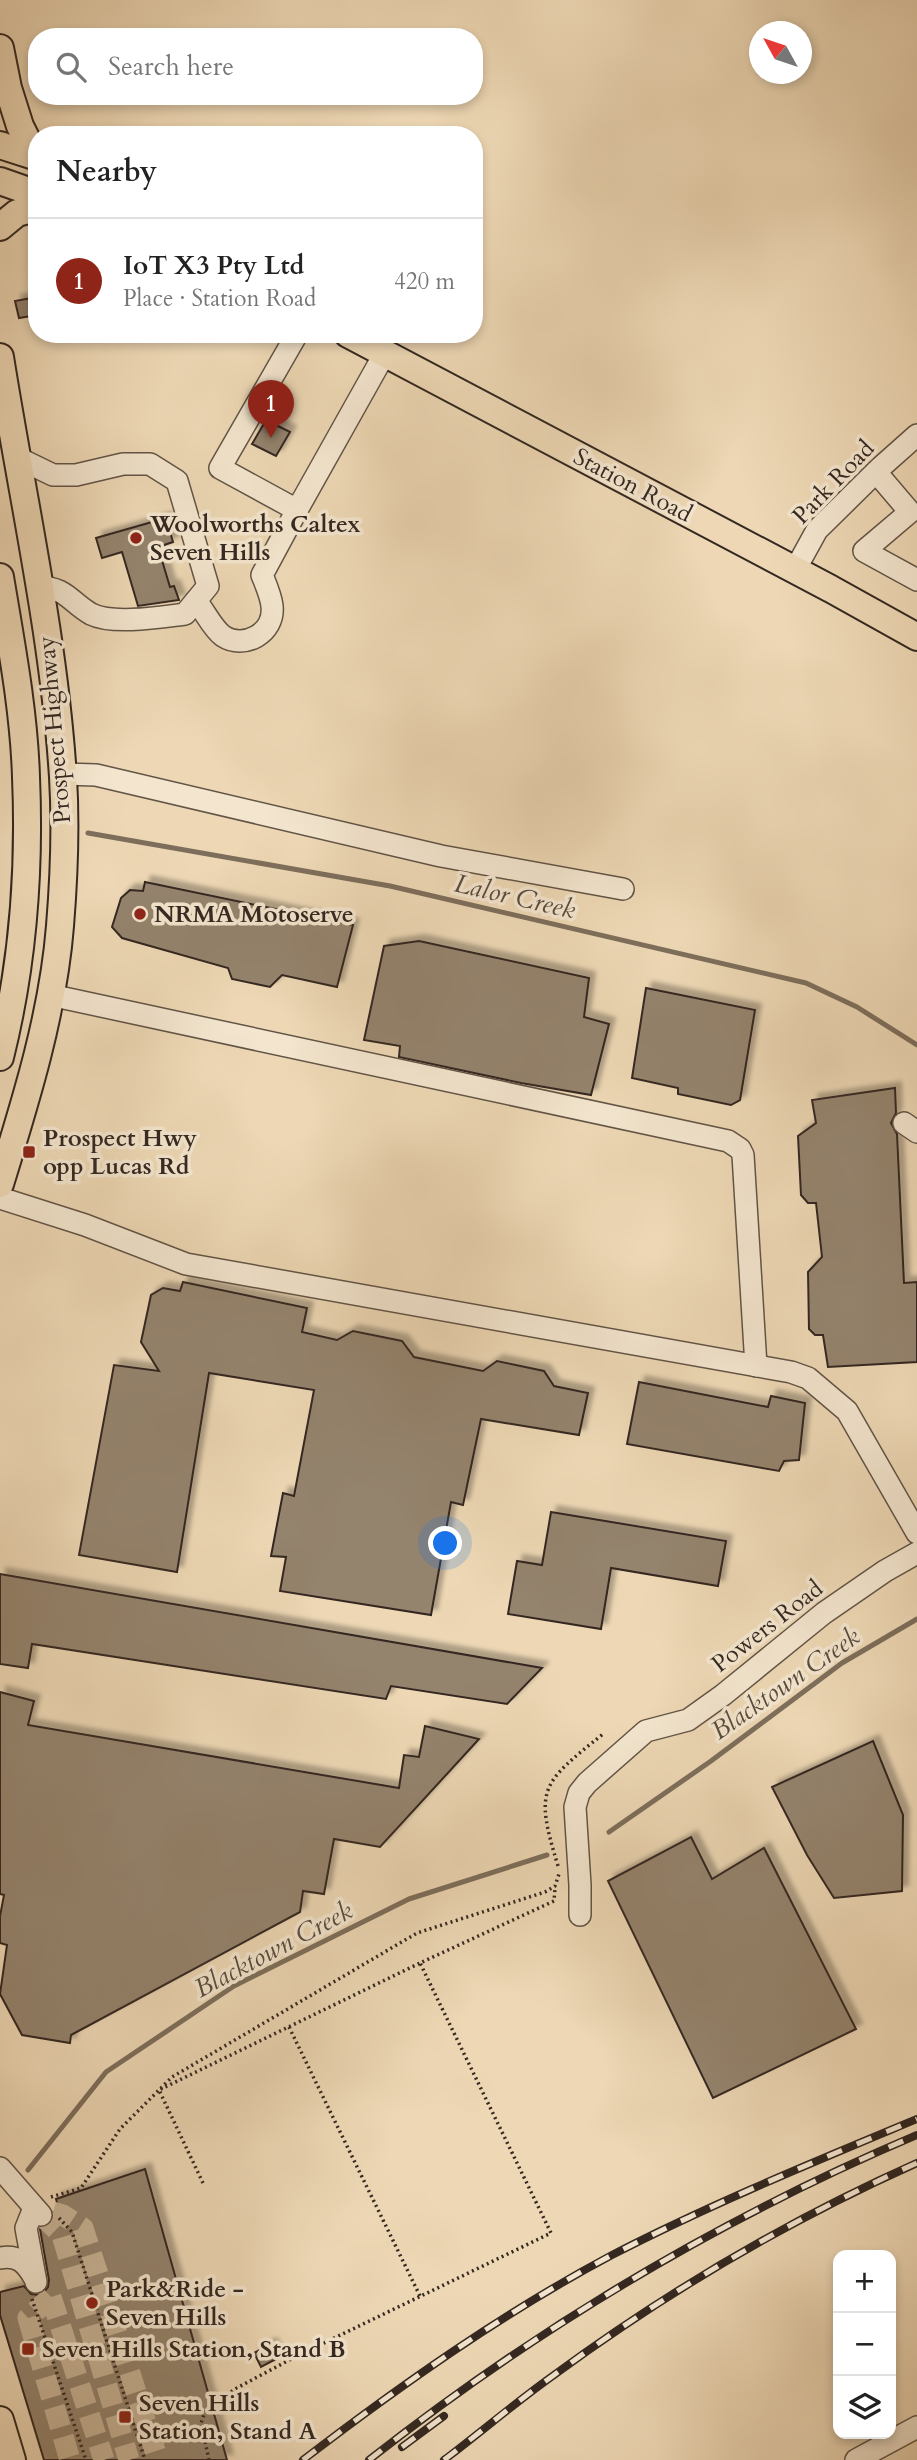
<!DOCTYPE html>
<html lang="en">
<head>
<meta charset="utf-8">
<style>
  body { margin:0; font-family:Cardo,serif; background:#f6f6f6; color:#222 }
  .controls { position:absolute; right:21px; bottom:21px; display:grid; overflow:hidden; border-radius:14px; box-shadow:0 4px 10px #0003 }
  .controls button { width:63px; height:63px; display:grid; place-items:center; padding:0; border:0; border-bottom:2px solid #e0e0e0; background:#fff; color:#222; font:35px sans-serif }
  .compass { position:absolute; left:749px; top:21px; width:63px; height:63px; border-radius:50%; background:#fff; box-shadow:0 4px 10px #0003; rotate:310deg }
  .you { position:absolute; left:446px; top:1544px; width:24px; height:24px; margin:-18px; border:5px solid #fff; border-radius:50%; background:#1a73e8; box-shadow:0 0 0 10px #1a73e833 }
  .badge { display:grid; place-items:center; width:46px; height:46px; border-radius:50%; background:#8f2418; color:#fff; font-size:23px; font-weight:700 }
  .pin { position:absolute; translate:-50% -58px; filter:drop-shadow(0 2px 4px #0008) }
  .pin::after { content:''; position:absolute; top:37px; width:24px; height:21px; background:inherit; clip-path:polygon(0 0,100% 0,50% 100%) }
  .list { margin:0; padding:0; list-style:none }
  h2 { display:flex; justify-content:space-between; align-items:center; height:91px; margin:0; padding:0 28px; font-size:30px }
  h2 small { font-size:23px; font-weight:400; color:#767676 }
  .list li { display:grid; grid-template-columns:46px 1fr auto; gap:21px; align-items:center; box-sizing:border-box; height:126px; padding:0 28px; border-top:2px solid #e0e0e0 }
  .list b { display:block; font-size:26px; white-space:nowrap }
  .list p { margin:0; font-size:23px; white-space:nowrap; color:#767676 }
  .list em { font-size:23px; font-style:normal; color:#767676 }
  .icon { flex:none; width:38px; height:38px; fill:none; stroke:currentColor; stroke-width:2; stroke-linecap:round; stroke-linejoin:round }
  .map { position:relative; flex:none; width:917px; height:2460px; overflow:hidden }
  .search { position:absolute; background:#fff; box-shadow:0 4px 10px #0003; left:28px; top:28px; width:455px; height:77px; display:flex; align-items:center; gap:18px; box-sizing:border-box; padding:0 24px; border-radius:28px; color:#767676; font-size:26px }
  .panel { position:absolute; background:#fff; box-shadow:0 4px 10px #0003; left:28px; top:126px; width:455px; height:217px; border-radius:28px }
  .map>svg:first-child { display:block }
</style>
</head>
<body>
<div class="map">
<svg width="917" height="2460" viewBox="0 0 917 2460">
  <defs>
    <filter id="shadow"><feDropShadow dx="6" dy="-6" stdDeviation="2" flood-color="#0004"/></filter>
  </defs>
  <rect width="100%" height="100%" fill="#edd7b4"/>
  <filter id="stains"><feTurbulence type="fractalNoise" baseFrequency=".00286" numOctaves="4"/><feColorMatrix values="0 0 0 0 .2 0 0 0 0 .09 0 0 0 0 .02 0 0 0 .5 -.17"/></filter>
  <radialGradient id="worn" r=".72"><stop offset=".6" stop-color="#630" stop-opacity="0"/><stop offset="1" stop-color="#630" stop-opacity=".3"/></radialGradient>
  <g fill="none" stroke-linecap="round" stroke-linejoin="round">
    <g stroke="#7d6e5b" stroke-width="5">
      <polyline points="88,833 390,886 806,983 857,1007 917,1045"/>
      <polyline points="609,1832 711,1761 842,1663 917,1619"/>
      <polyline points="28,2170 106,2072 234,1986 409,1899 547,1855"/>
    </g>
  </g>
  <g fill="#94836d" stroke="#342821" stroke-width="2" filter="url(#shadow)">
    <polygon points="37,297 37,315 19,318 15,301"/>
    <polygon points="266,420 290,432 276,456 252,444"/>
    <polygon points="166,518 173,542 158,547 170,587 174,586 179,600 138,606 122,552 102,558 96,538"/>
    <polygon points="145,882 353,925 337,987 282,975 270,987 232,979 228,968 122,938 112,927 121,898 130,890 143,891"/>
    <polygon points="419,941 589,978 584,1017 609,1024 591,1095 521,1083 399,1057 400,1046 364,1040 384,946"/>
    <polygon points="646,988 755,1010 740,1100 731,1105 678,1094 678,1088 632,1078"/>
    <polygon points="895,1088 896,1113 891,1123 897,1134 904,1283 917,1282 917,1362 828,1367 823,1335 815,1335 809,1329 808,1272 822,1257 816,1203 808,1203 801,1195 798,1136 816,1123 812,1100"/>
    <polygon points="183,1282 307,1308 302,1332 337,1340 353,1331 402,1341 414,1357 483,1371 497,1361 544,1371 554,1386 588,1393 579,1435 481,1419 463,1505 451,1502 431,1615 280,1591 286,1557 271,1556 283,1493 294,1496 314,1390 209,1373 177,1572 79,1555 114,1365 159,1371 141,1342 151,1295 163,1288 180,1291"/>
    <polygon points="639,1382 768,1407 771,1396 805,1403 799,1460 784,1461 779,1471 627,1444"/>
    <polygon points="551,1512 726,1541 718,1586 611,1568 601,1629 508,1614 517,1561 542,1565"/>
    <polygon points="0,1574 542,1668 507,1704 391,1686 386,1699 32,1644 28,1668 0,1664"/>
    <polygon points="0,1692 34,1701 28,1725 399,1788 404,1755 419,1757 425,1726 479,1739 380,1847 334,1839 324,1894 303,1891 300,1912 71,2035 70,2043 22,2035 0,1994 7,1945 0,1943 0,1916 4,1895 0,1894"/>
    <polygon points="873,1741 903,1815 902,1891 834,1898 807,1855 772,1787"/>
    <polygon points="691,1837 712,1879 764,1848 856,2029 713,2098 608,1881"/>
    <polygon points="145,2169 227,2460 44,2460 0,2315 0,2292 24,2286 31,2294 38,2295 44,2292 48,2287 49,2280 40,2229 50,2224 54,2219 54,2212 59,2210 56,2199"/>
    <polygon points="271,2344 278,2358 261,2367 254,2353"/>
  </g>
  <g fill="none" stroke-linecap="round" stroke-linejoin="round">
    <g stroke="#c8b497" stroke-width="21" stroke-dasharray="21 10" stroke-linecap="butt">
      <polyline points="53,2212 63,2215 83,2228 158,2460"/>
      <polyline points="41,2215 62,2235 129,2460"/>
      <polyline points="51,2297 28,2318 70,2460"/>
      <polyline points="51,2297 104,2460"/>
    </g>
    <g stroke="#625446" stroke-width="24">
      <g id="minor">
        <polyline points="297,334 220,468 297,510 385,353"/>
        <path d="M16,457L53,475H76L123,464H150L177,481L208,586L185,614C161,617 113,625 91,614C70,602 66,587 38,587"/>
        <polyline points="876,472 910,512 864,551 917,580"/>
        <polyline points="795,570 817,530 881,467 917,435"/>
        <path d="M196,601C205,611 212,628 223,636C244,650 275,633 272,606C271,596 266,585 262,575L297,510"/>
        <polyline points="63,774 96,775 441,856 623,889"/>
        <polyline points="50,995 728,1141 740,1149 743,1155 756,1366"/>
        <polyline points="904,1123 917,1132"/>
        <polyline points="0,1198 85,1225 186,1264 791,1372 808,1378 847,1411 917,1533"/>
        <polyline points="580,1915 580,1885 575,1807 579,1793 587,1783 646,1731 688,1720 723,1695 824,1613 885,1571 917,1553"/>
        <polyline points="0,2168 41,2215"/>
        <polyline points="34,2208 26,2228 36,2282"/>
        <path d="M0,2258C18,2255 25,2262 34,2277"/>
        <polyline points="856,2460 917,2427"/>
      </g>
    </g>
    <g stroke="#342821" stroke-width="30">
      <g id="major">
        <polyline points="0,48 8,88 20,126 35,156"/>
        <polyline points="0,145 37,157"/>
        <polyline points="0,181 37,194"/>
        <polyline points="0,227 17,213 37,208"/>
        <polyline points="348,334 831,589 917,637"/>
        <path d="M0,357C22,496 54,636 63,777C66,826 64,877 60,926C53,1014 26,1100 0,1184"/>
        <path d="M0,577C11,643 24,711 26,777C30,872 23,965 0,1057"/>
        <polyline points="0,2420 12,2460"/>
      </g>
    </g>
    <g stroke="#342821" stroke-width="3.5" stroke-dasharray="2 3.5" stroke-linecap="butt">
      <path d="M558,1866C534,1788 541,1784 603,1734"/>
      <polyline points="289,2027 420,2296"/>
      <polyline points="203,2183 159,2090 420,1963"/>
      <polyline points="51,2197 81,2188 120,2129 172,2077 417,1933 545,1892 555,1886 559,1874"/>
      <polyline points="59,2218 72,2232 145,2460"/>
      <polyline points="32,2299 86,2460"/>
      <polyline points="209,2460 201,2423 205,2412 235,2389 293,2358 551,2233 420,1963 554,1901 555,1888"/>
    </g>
    <use href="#minor" stroke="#f3e5ce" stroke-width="21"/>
    <use href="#major" stroke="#edd7b4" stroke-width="26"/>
    <g stroke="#342821" stroke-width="8">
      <g id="rail">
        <polyline points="402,2447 444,2416"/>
        <path d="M303,2460C401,2385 503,2313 612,2255C711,2204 814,2162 917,2119"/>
        <path d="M369,2460C537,2328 721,2218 917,2135"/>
        <path d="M444,2460C481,2432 516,2402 554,2375C667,2292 789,2220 917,2163"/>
      </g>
    </g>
    <use href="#rail" stroke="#f3e5ce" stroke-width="5" stroke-dasharray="16" stroke-linecap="butt"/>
  </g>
  <g fill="#8f2418" stroke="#f3e5ce" stroke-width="2.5">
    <circle cx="136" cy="538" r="7"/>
    <circle cx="140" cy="914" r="7"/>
    <rect x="22" y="1145" width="14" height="14" rx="3.5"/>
    <circle cx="92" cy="2303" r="7"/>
    <rect x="21" y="2342" width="14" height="14" rx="3.5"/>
    <rect x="118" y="2410" width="14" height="14" rx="3.5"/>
  </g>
  <g text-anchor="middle" stroke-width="7" stroke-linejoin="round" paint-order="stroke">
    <g font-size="24" fill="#342821" stroke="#f3e5ce">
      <text transform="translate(833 482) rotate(-46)" y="8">Park Road</text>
      <text transform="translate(633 485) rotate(28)" y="8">Station Road</text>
      <text transform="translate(54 730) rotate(-95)" y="8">Prospect Highway</text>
      <text transform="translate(767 1626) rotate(-38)" y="8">Powers Road</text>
    </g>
    <g font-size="24" font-weight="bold" fill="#342821" stroke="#f3e5ce" text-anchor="start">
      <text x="150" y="532">Woolworths Caltex<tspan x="150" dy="28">Seven Hills</tspan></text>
      <text x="154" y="922">NRMA Motoserve</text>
      <text x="43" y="1146">Prospect Hwy<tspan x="43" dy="28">opp Lucas Rd</tspan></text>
      <text x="106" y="2297">Park&amp;Ride -<tspan x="106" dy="28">Seven Hills</tspan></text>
      <text x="42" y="2357">Seven Hills Station, Stand B</text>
      <text x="139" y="2411">Seven Hills<tspan x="139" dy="28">Station, Stand A</tspan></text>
    </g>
    <g font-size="26" font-style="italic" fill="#594b3e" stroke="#f3e5ce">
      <text transform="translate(515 896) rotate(13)" y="9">Lalor Creek</text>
      <text transform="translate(785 1683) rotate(-35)" y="9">Blacktown Creek</text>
      <text transform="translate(273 1949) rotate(-28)" y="9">Blacktown Creek</text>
    </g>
  </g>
  <rect width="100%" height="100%" filter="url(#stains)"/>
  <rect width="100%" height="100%" fill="url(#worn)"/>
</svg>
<div class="controls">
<button>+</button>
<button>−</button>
<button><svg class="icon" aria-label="layers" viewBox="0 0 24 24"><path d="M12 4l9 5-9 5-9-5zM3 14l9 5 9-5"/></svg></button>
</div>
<svg class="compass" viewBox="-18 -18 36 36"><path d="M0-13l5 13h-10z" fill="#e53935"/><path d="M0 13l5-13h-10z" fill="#767676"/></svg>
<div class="you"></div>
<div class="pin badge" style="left:271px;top:438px">1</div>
<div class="search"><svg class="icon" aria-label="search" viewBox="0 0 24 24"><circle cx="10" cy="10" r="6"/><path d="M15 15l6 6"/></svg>Search here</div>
<section class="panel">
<h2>Nearby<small></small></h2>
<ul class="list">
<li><span class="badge">1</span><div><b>IoT X3 Pty Ltd</b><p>Place · Station Road</p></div><em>420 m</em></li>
</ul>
</section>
</div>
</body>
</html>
